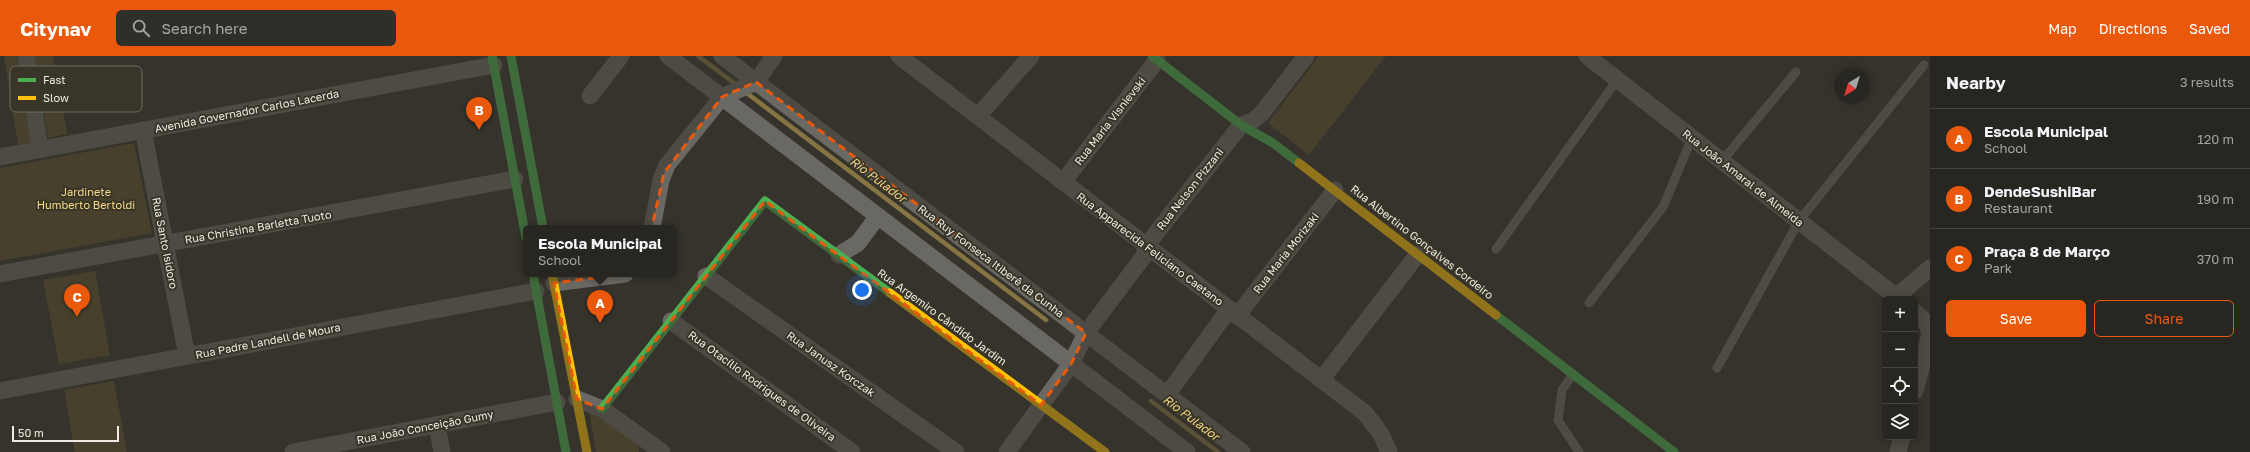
<!DOCTYPE html>
<html lang="en">
<head>
<meta charset="utf-8">
<style>
  body { margin:0; font-family:"Golos Text",sans-serif; background:#302e2a; color:#f1f3f6 }
  .controls { position:absolute; right:12px; bottom:12px; display:grid; overflow:hidden; border-radius:6px; box-shadow:0 2px 10px #0003 }
  .controls button { width:36px; height:36px; display:grid; place-items:center; padding:0; border:0; border-bottom:1px solid #44433f; background:#282621; color:#f1f3f6; font:20px sans-serif }
  .compass { position:absolute; left:1834px; top:12px; width:36px; height:36px; border-radius:50%; background:#282621; box-shadow:0 2px 10px #0003; rotate:218deg }
  .scale { position:absolute; left:12px; bottom:10px; width:107px; box-sizing:border-box; padding-left:4px; border:2px solid #eeebe3; border-top:0; font-size:11px; line-height:14px; white-space:nowrap; color:#eeebe3; -webkit-text-stroke:3px #393528; paint-order:stroke }
  .you { position:absolute; left:862px; top:234px; width:14px; height:14px; margin:-10px; border:3px solid #fff; border-radius:50%; background:#1a73e8; box-shadow:0 0 0 6px #1a73e833 }
  .badge { display:grid; place-items:center; width:26px; height:26px; border-radius:50%; background:#ea580c; color:#fff; font-size:13px; font-weight:700 }
  .pin { position:absolute; translate:-50% -33px; filter:drop-shadow(0 1px 2px #0008) }
  .pin::after { content:''; position:absolute; top:21px; width:14px; height:12px; background:inherit; clip-path:polygon(0 0,100% 0,50% 100%) }
  .popup { position:absolute; left:523px; top:169px; width:154px; height:52px; box-sizing:border-box; display:grid; place-content:center; border-radius:6px; background:#282621; filter:drop-shadow(0 1px 3px #0005); font-size:13px; white-space:nowrap; color:#a5a5a5 }
  .popup b { font-size:15px; color:#f1f3f6 }
  .popup::after { content:''; position:absolute; left:50%; top:100%; margin-left:-8px; border:8px solid transparent; border-top-color:#282621 }
  .list { margin:0; padding:0; list-style:none }
  h2 { display:flex; justify-content:space-between; align-items:center; height:52px; margin:0; padding:0 16px; font-size:17px }
  h2 small { font-size:13px; font-weight:400; color:#a5a5a5 }
  .list li { display:grid; grid-template-columns:26px 1fr auto; gap:12px; align-items:center; box-sizing:border-box; height:60px; padding:0 16px; border-top:1px solid #44433f }
  .list b { display:block; font-size:15px; white-space:nowrap }
  .list p { margin:0; font-size:13px; white-space:nowrap; color:#a5a5a5 }
  .list em { font-size:13px; font-style:normal; color:#a5a5a5 }
  .actions { display:flex; gap:8px; padding:12px 16px }
  .actions a { flex:1; padding:9px 0; border:1px solid #ea580c; border-radius:6px; text-align:center; font-size:14px; color:#ea580c }
  .actions .main { background:#ea580c; color:#fff }
  .icon { flex:none; width:22px; height:22px; fill:none; stroke:currentColor; stroke-width:2; stroke-linecap:round; stroke-linejoin:round }
  .map { position:relative; flex:none; width:1930px; height:396px; overflow:hidden }
  header { display:flex; align-items:center; gap:24px; box-sizing:border-box; height:56px; padding:0 20px; background:#ea580c; color:#fff }
  header strong { font-size:19px }
  nav { display:flex; gap:22px; margin-inline-start:auto; font-size:14px }
  .search { width:280px; height:36px; background:#302e2a; display:flex; align-items:center; gap:10px; box-sizing:border-box; padding:0 14px; border-radius:6px; color:#a5a5a5; font-size:15px }
  main { display:flex }
  aside { flex:1; background:#282621 }
  .map>svg:first-child { display:block }
</style>
</head>
<body>
<header>
<strong>Citynav</strong>
<div class="search"><svg class="icon" aria-label="search" viewBox="0 0 24 24"><circle cx="10" cy="10" r="6"/><path d="M15 15l6 6"/></svg>Search here</div>
<nav><a>Map</a><a>Directions</a><a>Saved</a></nav>
</header>
<main>
<div class="map">
<svg width="1930" height="396" viewBox="0 0 1930 396">
  <rect width="100%" height="100%" fill="#35332c"/>
  <g fill="#5b502f">
    <polygon points="4,0 17,0 32,86 18,89"/>
    <polygon points="34,0 53,0 67,78 48,82"/>
    <polygon points="1319,0 1386,0 1309,99 1268,67"/>
    <polygon points="134,87 152,177 0,205 0,112"/>
    <polygon points="95,215 110,299 59,308 43,224"/>
    <polygon points="114,325 127,396 75,396 64,334"/>
    <polygon points="588,349 639,387 639,396 596,396"/>
  </g>
  <g fill="none" stroke-linecap="round" stroke-linejoin="round">
    <g stroke="#867543" stroke-width="4.5">
      <polyline points="698,0 738,30"/>
      <polyline points="744,35 1046,264"/>
      <polyline points="1151,345 1218,396"/>
    </g>
    <g stroke="#6a6862" stroke-width="9">
      <polyline points="1722,105 1796,16"/>
      <polyline points="1496,193 1617,24"/>
      <polyline points="1589,247 1663,151 1692,82"/>
      <polyline points="1717,312 1799,165 1924,9"/>
      <polyline points="1573,318 1562,334 1558,364 1579,396"/>
    </g>
    <g stroke="#6a6862" stroke-width="17">
      <polyline points="26,0 40,93"/>
      <polyline points="668,0 1187,396"/>
      <polyline points="722,0 1242,396"/>
      <polyline points="899,0 1365,357 1381,378 1389,396"/>
      <polyline points="1587,0 1899,243"/>
      <polyline points="590,40 621,0"/>
      <polyline points="978,60 1031,0"/>
      <polyline points="143,74 187,300"/>
      <polyline points="0,101 494,9"/>
      <polyline points="1063,126 1157,4"/>
      <polyline points="652,172 661,124 667,109 722,41 756,26 774,0"/>
      <polyline points="839,199 858,187 878,160"/>
      <polyline points="0,218 515,123"/>
      <polyline points="706,220 956,396"/>
      <polyline points="554,227 625,218"/>
      <polyline points="1896,241 1930,212"/>
      <polyline points="1915,256 1926,266 1930,277 1915,335"/>
      <polyline points="1237,260 1335,134"/>
      <polyline points="671,265 852,396"/>
      <polyline points="1321,324 1418,198"/>
      <polyline points="0,335 536,235"/>
      <polyline points="1167,339 1229,253"/>
      <polyline points="577,343 602,353 662,396"/>
      <polyline points="437,369 442,396"/>
      <polyline points="293,396 557,346"/>
      <polyline points="1007,396 1071,308 1086,277 1144,200 1146,190 1241,69 1253,65 1262,57 1306,0"/>
      <polyline points="1898,396 1902,381"/>
    </g>
    <g stroke="#4caf50" stroke-width="9">
      <polyline points="492,0 526,182"/>
      <polyline points="511,0 543,172"/>
      <polyline points="1152,0 1241,69 1273,87 1299,107"/>
      <polyline points="533,218 566,396"/>
      <polyline points="1496,259 1674,396"/>
      <polyline points="602,353 765,145 890,237"/>
    </g>
    <g stroke="#ffc107" stroke-width="9">
      <polyline points="1299,107 1496,259"/>
      <polyline points="552,218 587,396"/>
      <polyline points="890,237 1105,396"/>
    </g>
  </g>
  <path d="M0 0H1930V396H0ZM756,26L1086,277L1071,308L1041,349L765,145L602,353L577,343L554,227L633,217L643,211L664,117L722,41Z" fill="#35332c" fill-opacity=".55" fill-rule="evenodd"/>
  <path fill="none" stroke="#e8590c" stroke-width="3" stroke-dasharray="8 5" stroke-linejoin="round" d="M756,26L1086,277L1071,308L1041,349L765,145L602,353L577,343L554,227L633,217L643,211L664,117L722,41Z"/>
  <g text-anchor="middle" stroke-width="4" stroke-linejoin="round" paint-order="stroke">
    <g font-size="11" fill="#eeebe3" stroke="#393528">
      <text transform="translate(247 55) rotate(-11)" y="4">Avenida Governador Carlos Lacerda</text>
      <text transform="translate(1110 65) rotate(-52)" y="4">Rua Maria Visnievski</text>
      <text transform="translate(1743 122) rotate(38)" y="4">Rua João Amaral de Almeida</text>
      <text transform="translate(1190 133) rotate(-52)" y="4">Rua Nelson Pizzani</text>
      <text transform="translate(258 171) rotate(-10)" y="4">Rua Christina Barletta Tuoto</text>
      <text transform="translate(1422 186) rotate(38)" y="4">Rua Albertino Gonçalves Cordeiro</text>
      <text transform="translate(165 187) rotate(79)" y="4">Rua Santo Isidoro</text>
      <text transform="translate(1150 193) rotate(37)" y="4">Rua Apparecida Feliciano Caetano</text>
      <text transform="translate(1286 197) rotate(-52)" y="4">Rua Maria Morizaki</text>
      <text transform="translate(991 205) rotate(37)" y="4">Rua Ruy Fonseca Itiberê da Cunha</text>
      <text transform="translate(942 261) rotate(36)" y="4">Rua Argemiro Cândido Jardim</text>
      <text transform="translate(268 285) rotate(-11)" y="4">Rua Padre Landell de Moura</text>
      <text transform="translate(831 308) rotate(35)" y="4">Rua Janusz Korczak</text>
      <text transform="translate(762 330) rotate(36)" y="4">Rua Otacílio Rodrigues de Oliveira</text>
      <text transform="translate(425 371) rotate(-11)" y="4">Rua João Conceição Gumy</text>
    </g>
    <g font-size="11" fill="#f6da87" stroke="#393528">
      <text x="86" y="140">Jardinete<tspan x="86" dy="13">Humberto Bertoldi</tspan></text>
    </g>
    <g font-size="12" font-style="italic" fill="#f1d582" stroke="#393528">
      <text transform="translate(878 124) rotate(37)" y="4">Rio Pulador</text>
      <text transform="translate(1191 362) rotate(37)" y="4">Rio Pulador</text>
    </g>
  </g>
  <rect x="10" y="10" width="132" height="46" rx="6" fill="#393528" stroke="#6f6c60" stroke-width="1"/>
  <rect x="18" y="22" width="18" height="4" fill="#4caf50"/>
  <rect x="18" y="40" width="18" height="4" fill="#ffc107"/>
  <g font-size="11" fill="#eeebe3">
    <text x="43" y="28">Fast</text>
    <text x="43" y="46">Slow</text>
  </g>
</svg>
<div class="controls">
<button>+</button>
<button>−</button>
<button><svg class="icon" aria-label="locate" viewBox="0 0 24 24"><circle cx="12" cy="12" r="6"/><path d="M12 2v4M12 18v4M2 12h4M18 12h4"/></svg></button>
<button><svg class="icon" aria-label="layers" viewBox="0 0 24 24"><path d="M12 4l9 5-9 5-9-5zM3 14l9 5 9-5"/></svg></button>
</div>
<svg class="compass" viewBox="-18 -18 36 36"><path d="M0-13l5 13h-10z" fill="#e53935"/><path d="M0 13l5-13h-10z" fill="#a5a5a5"/></svg>
<div class="scale">50 m</div>
<div class="you"></div>
<div class="pin badge" style="left:600px;top:267px">A</div>
<div class="popup"><b>Escola Municipal</b>School</div>
<div class="pin badge" style="left:479px;top:74px">B</div>
<div class="pin badge" style="left:77px;top:261px">C</div>
</div>
<aside>
<h2>Nearby<small>3 results</small></h2>
<ul class="list">
<li><span class="badge">A</span><div><b>Escola Municipal</b><p>School</p></div><em>120 m</em></li>
<li><span class="badge">B</span><div><b>DendeSushiBar</b><p>Restaurant</p></div><em>190 m</em></li>
<li><span class="badge">C</span><div><b>Praça 8 de Março</b><p>Park</p></div><em>370 m</em></li>
</ul>
<div class="actions"><a class="main">Save</a><a>Share</a></div>
</aside>
</main>
</body>
</html>
